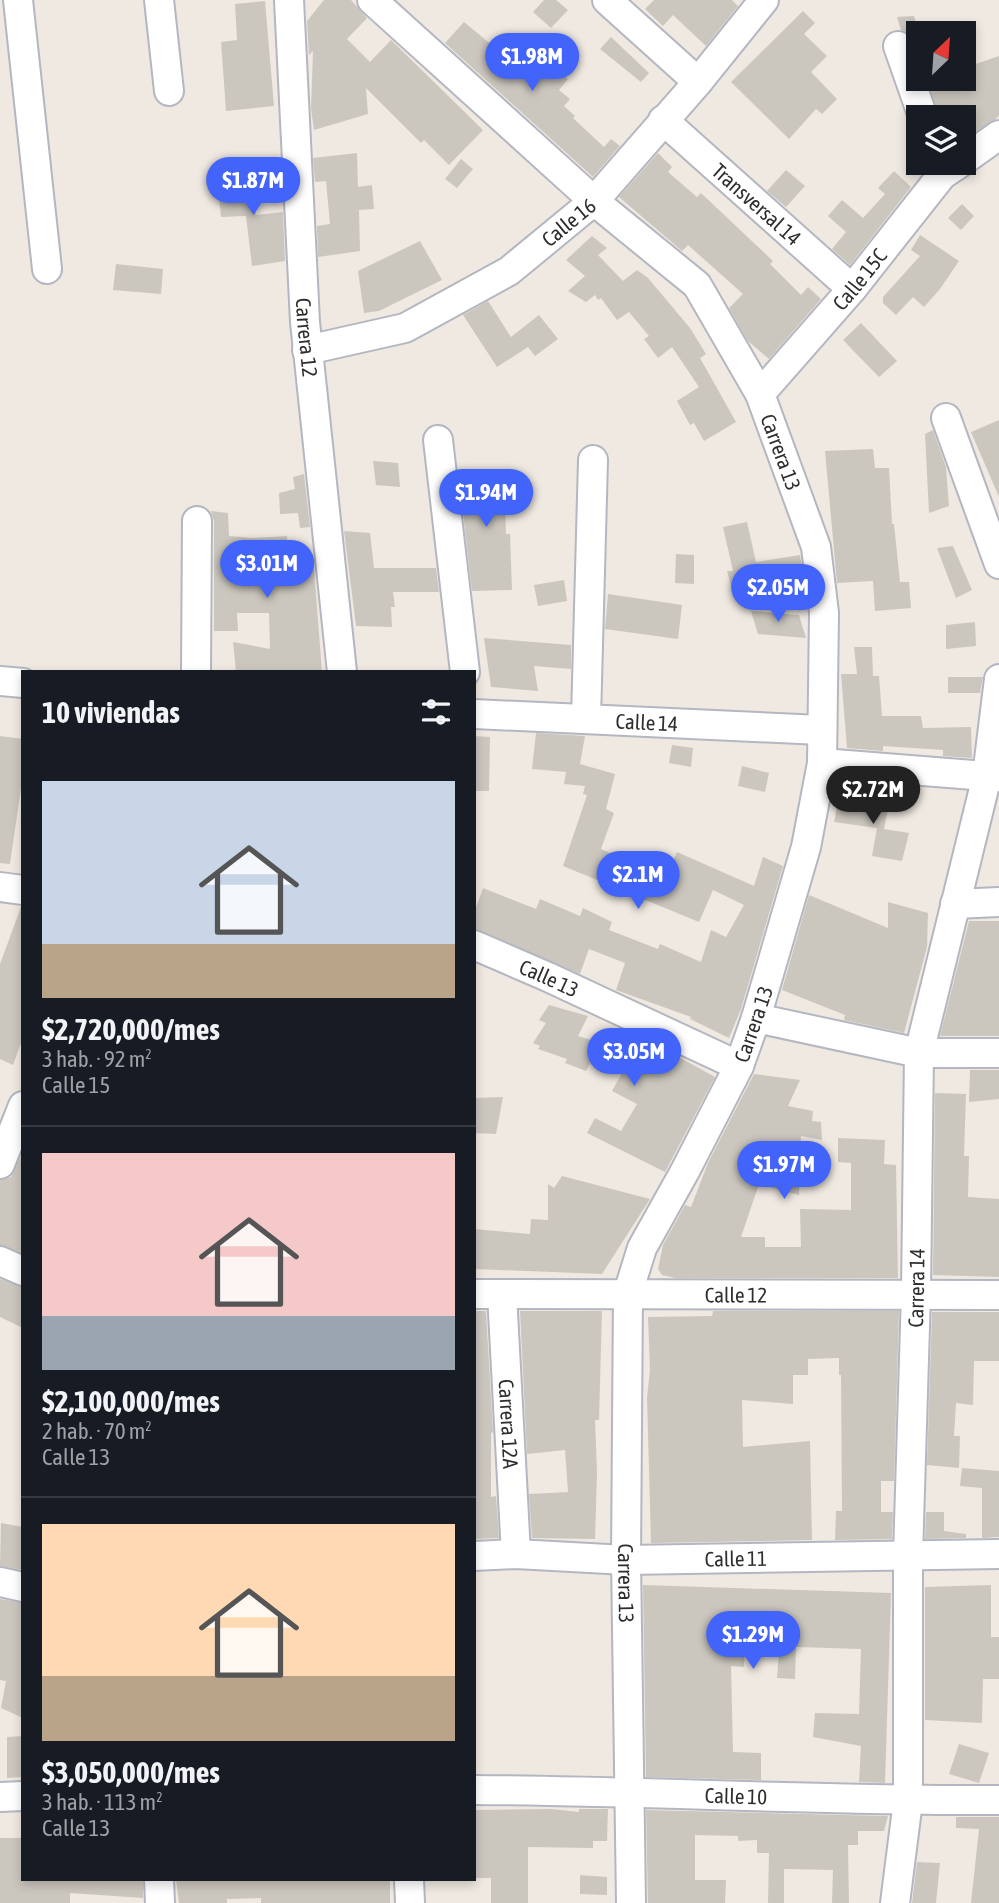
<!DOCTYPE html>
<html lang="es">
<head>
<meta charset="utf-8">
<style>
  :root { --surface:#171b24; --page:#20242c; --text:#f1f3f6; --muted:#9ea1a6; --line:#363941; --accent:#4264fb }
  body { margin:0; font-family:"Asap Condensed",sans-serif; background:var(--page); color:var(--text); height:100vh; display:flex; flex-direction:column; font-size:26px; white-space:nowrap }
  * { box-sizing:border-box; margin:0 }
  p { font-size:23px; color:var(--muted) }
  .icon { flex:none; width:38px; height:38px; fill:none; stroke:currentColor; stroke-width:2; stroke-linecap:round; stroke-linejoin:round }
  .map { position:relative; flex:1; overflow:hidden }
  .panel { position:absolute; left:21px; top:670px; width:455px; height:1211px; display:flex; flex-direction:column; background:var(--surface); border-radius:0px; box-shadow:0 4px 10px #0003 }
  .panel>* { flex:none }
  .needle { width:46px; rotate:25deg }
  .buttons { position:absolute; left:906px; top:21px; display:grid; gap:14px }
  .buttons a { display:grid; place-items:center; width:70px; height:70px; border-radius:0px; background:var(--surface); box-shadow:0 4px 10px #0003; font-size:35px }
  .price { position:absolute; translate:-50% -60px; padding:0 16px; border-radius:24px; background:var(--accent); color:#fff; font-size:23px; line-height:46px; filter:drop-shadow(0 2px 4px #0008) }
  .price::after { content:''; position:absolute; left:50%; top:42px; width:21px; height:16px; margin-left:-10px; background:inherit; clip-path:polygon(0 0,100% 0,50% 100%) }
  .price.on { background:#222; color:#fff }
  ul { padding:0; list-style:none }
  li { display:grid; align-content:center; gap:14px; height:371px; padding:0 21px }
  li+li { border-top:2px solid var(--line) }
  li span { display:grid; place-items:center; height:217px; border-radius:0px; color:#555 }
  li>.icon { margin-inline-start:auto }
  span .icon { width:126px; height:126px; fill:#fffc; stroke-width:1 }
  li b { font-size:30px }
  h2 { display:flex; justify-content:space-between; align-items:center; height:84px; padding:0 21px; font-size:30px }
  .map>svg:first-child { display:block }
</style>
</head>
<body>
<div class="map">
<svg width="999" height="1903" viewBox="0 0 999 1903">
  <rect width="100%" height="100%" fill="#efe9e1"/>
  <g fill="#cbc7bf">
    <path d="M 324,0 L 351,0 L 367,18 L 347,39 L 370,62 L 391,40 L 483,130 L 449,165 L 424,140 L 421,143 L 366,88 L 368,114 L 314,130 L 311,109 L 313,51 L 309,55 L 307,21 Z"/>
    <path d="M 544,0 L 556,0 L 568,10 L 551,28 L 533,12 Z"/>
    <path d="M 654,0 L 732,0 L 738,6 L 706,46 L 673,15 L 663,26 L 645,9 Z"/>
    <path d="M 265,1 L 274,106 L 226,111 L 221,42 L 237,40 L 235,4 Z"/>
    <path d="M 803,11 L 815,23 L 804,34 L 827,56 L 811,72 L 837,99 L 822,114 L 816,109 L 789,139 L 731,82 Z"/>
    <path d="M 914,16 L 919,34 L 919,55 L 913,40 L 908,33 L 901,30 L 897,17 Z"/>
    <path d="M 464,22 L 493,46 L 499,39 L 513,52 L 524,40 L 568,79 L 559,90 L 570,99 L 564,106 L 575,116 L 573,118 L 604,147 L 611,139 L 620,146 L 593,177 L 445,43 Z"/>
    <path d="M 611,37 L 649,73 L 641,82 L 600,49 Z"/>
    <path d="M 999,56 L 999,115 L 996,119 L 972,134 L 964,133 L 964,117 L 939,117 L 927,79 L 964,79 L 964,68 Z"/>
    <path d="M 357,153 L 358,187 L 372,185 L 374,209 L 359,210 L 360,251 L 318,257 L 317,226 L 330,224 L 326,181 L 315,182 L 313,158 Z"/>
    <path d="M 658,153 L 672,167 L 668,172 L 697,197 L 701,193 L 773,261 L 770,264 L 801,295 L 808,287 L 821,299 L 769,359 L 748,341 L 729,308 L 743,294 L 688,245 L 682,251 L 619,197 Z"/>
    <path d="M 461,159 L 473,169 L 457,188 L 445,179 Z"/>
    <path d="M 249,165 L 256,215 L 283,212 L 285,261 L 252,266 L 246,216 L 221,217 L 219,198 L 224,197 L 221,168 Z"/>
    <path d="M 786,170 L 805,186 L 786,207 L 767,191 Z"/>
    <path d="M 894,171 L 911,187 L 850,265 L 832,249 L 846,232 L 828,216 L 842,200 L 863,218 L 885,194 L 878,188 Z"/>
    <path d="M 962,204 L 974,216 L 961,230 L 948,218 Z"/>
    <path d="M 920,235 L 959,261 L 940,289 L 924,307 L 913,297 L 896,315 L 883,303 L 883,297 L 920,256 L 911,250 Z"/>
    <path d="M 592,236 L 607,248 L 598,255 L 623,281 L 637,270 L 648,278 L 690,328 L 706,354 L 700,358 L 736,422 L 704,441 L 694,423 L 690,425 L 677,401 L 699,387 L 672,347 L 658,358 L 644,339 L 649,336 L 629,312 L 617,320 L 601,298 L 598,300 L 595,295 L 586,302 L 568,291 L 585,276 L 566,260 Z"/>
    <path d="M 420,241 L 442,280 L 379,311 L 364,313 L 358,271 Z"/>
    <path d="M 116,264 L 163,269 L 161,294 L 113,290 Z"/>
    <path d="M 488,301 L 511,337 L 539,315 L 558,339 L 535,356 L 528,347 L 497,367 L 463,315 Z"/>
    <path d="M 861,323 L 897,361 L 879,377 L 843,340 Z"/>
    <path d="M 999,420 L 999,497 L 971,432 Z"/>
    <path d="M 933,430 L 946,467 L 949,506 L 929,513 L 925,434 Z"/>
    <path d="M 873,449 L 875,468 L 889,468 L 892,524 L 894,524 L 900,582 L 909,582 L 911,608 L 875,611 L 873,581 L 837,583 L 825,451 Z"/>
    <path d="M 373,461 L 398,463 L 400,487 L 376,485 Z"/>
    <path d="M 504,469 L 506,534 L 510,534 L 512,590 L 472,591 L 458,470 Z"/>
    <path d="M 304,474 L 310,527 L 300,528 L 298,513 L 280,514 L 279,493 L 295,489 L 293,477 Z"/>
    <path d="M 211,511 L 228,513 L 229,536 L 252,538 L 287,536 L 288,557 L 313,555 L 322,672 L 236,672 L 233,642 L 270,649 L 269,613 L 237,613 L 238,631 L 214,631 L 214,521 Z"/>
    <path d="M 747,522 L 756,562 L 800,555 L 803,574 L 756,581 L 758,590 L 732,589 L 727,571 L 733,571 L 723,527 Z"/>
    <path d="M 344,531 L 370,533 L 374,568 L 436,568 L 439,592 L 393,592 L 395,607 L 391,607 L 392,627 L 356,626 Z"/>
    <path d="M 953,546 L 972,590 L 956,598 L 937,548 Z"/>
    <path d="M 676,554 L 694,555 L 694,584 L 675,583 Z"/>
    <path d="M 564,580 L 567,601 L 538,606 L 534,585 Z"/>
    <path d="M 608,594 L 682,605 L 678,639 L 605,629 Z"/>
    <path d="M 751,611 L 799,615 L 806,638 L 758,634 Z"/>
    <path d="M 975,622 L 976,646 L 946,649 L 946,625 Z"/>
    <path d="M 484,638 L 571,645 L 571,669 L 534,666 L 538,691 L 491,687 Z"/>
    <path d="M 854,647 L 872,647 L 873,676 L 879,676 L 882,716 L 921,716 L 923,728 L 971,727 L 972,758 L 943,756 L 943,750 L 883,746 L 883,751 L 847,748 L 841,674 L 857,674 Z"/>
    <path d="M 948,677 L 983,677 L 980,693 L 948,693 Z"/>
    <path d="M 536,733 L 585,736 L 580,764 L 615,774 L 606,809 L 614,813 L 601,849 L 666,877 L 677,852 L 754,886 L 763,857 L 783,866 L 741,1009 L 729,1038 L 690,1019 L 691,1017 L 616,990 L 625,963 L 589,949 L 580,974 L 474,929 L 474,913 L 483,888 L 536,909 L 540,899 L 580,916 L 583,908 L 612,922 L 609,930 L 658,949 L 660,944 L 701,962 L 711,930 L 726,937 L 744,905 L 713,890 L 699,922 L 563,866 L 587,795 L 583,794 L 585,786 L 564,784 L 566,772 L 532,769 Z"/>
    <path d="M 0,736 L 23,739 L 23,774 L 10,864 L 0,863 Z"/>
    <path d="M 474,736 L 490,737 L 489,791 L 474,791 Z"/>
    <path d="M 672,745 L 693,748 L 691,767 L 669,763 Z"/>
    <path d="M 742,766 L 769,773 L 765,792 L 738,786 Z"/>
    <path d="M 839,797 L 889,804 L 884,829 L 909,833 L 902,861 L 872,856 L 877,828 L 834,822 Z"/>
    <path d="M 809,895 L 888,928 L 888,902 L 928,913 L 927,947 L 904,1033 L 844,1020 L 845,1015 L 782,990 Z"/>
    <path d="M 21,907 L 23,907 L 23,1037 L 13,1065 L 0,1059 L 0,964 Z"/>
    <path d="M 969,921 L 999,921 L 999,1036 L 940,1036 Z"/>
    <path d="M 549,1005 L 588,1016 L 578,1036 L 626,1051 L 631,1041 L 666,1056 L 668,1051 L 715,1077 L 665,1172 L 587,1133 L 595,1118 L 621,1131 L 637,1104 L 612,1091 L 622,1073 L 592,1060 L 586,1071 L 565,1063 L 567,1059 L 538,1049 L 540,1046 L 533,1043 L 546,1023 L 539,1020 Z"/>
    <path d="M 970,1070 L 999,1070 L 999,1099 L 969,1102 Z"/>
    <path d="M 754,1074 L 800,1080 L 788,1106 L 813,1111 L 812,1121 L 821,1122 L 822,1140 L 801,1136 L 799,1195 L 759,1184 L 741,1237 L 765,1237 L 765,1247 L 801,1247 L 800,1209 L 851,1210 L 851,1163 L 838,1162 L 838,1138 L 885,1140 L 884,1164 L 896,1165 L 898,1278 L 675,1278 L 662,1275 L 658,1269 L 663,1245 L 685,1205 L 691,1207 L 708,1163 Z"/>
    <path d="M 935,1093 L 966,1094 L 964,1156 L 969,1156 L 968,1197 L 999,1199 L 999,1277 L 933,1275 Z"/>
    <path d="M 503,1097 L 496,1134 L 474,1133 L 474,1098 Z"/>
    <path d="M 23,1152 L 23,1253 L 0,1245 L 0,1180 L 11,1177 Z"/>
    <path d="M 562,1176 L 650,1199 L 602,1274 L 474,1269 L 474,1229 L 530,1234 L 531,1219 L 548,1220 L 548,1184 L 554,1188 Z"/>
    <path d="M 0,1279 L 23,1287 L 23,1328 L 0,1317 Z"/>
    <path d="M 474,1311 L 486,1311 L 493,1432 L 491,1433 L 491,1497 L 496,1496 L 499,1538 L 474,1539 Z"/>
    <path d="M 520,1311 L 602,1311 L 599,1420 L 595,1420 L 597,1473 L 595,1539 L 532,1538 L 529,1494 L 568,1492 L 565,1450 L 527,1454 Z"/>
    <path d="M 713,1311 L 899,1311 L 894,1481 L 881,1481 L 881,1512 L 893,1512 L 892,1539 L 835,1540 L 836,1511 L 842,1511 L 841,1375 L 839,1375 L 839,1358 L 808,1359 L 808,1375 L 793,1375 L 793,1404 L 742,1400 L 743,1447 L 810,1441 L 812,1540 L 651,1543 L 647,1397 L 650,1370 L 648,1317 L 712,1316 Z"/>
    <path d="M 932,1312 L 999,1312 L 999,1361 L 974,1361 L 973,1405 L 956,1403 L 954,1436 L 960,1436 L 959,1468 L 927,1465 Z"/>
    <path d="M 962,1468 L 999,1471 L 999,1537 L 982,1538 L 982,1488 L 960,1486 Z"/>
    <path d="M 926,1512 L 944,1512 L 944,1531 L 966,1534 L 966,1538 L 925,1539 Z"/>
    <path d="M 1,1523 L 23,1527 L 23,1570 L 0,1566 Z"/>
    <path d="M 643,1585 L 891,1593 L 885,1783 L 859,1782 L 861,1746 L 813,1737 L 815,1713 L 859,1714 L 861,1649 L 796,1647 L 795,1679 L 777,1678 L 780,1640 L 745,1640 L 744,1667 L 731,1666 L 733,1752 L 761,1753 L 761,1780 L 646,1777 Z"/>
    <path d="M 991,1585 L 991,1637 L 999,1637 L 999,1679 L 983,1679 L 982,1723 L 925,1720 L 925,1587 Z"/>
    <path d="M 0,1599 L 23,1603 L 23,1718 L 1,1708 L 6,1681 L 0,1680 Z"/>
    <path d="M 23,1736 L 23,1777 L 7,1778 L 7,1737 Z"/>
    <path d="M 959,1744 L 989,1753 L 979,1783 L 949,1774 Z"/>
    <path d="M 551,1809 L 579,1812 L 579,1809 L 608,1809 L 607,1841 L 593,1841 L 593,1848 L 528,1847 L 528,1903 L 491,1903 L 491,1878 L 474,1878 L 474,1810 Z"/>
    <path d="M 646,1810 L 802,1814 L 888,1816 L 884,1831 L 858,1831 L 858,1845 L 848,1845 L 849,1903 L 832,1903 L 833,1870 L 784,1869 L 784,1903 L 768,1903 L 769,1853 L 757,1853 L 757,1840 L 738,1841 L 738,1836 L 695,1835 L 695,1880 L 726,1880 L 725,1903 L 648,1903 Z"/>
    <path d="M 956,1817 L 999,1817 L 999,1903 L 971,1903 L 979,1829 L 956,1828 Z"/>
    <path d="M 0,1838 L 23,1838 L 23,1880 L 143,1880 L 143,1898 L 70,1893 L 70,1903 L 0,1903 Z"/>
    <path d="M 917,1862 L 940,1863 L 936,1903 L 912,1903 Z"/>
    <path d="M 580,1875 L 607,1877 L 607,1895 L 580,1894 Z"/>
    <path d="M 176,1880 L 390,1880 L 390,1903 L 261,1903 L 261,1898 L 227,1899 L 227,1903 L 179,1903 Z"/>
  </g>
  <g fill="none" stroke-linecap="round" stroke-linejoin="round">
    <g stroke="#b4b7c1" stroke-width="32">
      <g id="minor">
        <path d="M 18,0 L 47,269"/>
        <path d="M 159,0 L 169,91"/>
        <path id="s1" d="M 289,0 L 305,322 L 342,672"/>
        <path id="s2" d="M 372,0 L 594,201 L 697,285 L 760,394 L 816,547 L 824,613 L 822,763 L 806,847 L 756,1018 L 739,1066 L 685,1171 L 642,1248 L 628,1293 L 626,1560 L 631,1903"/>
        <path d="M 607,0 L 698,82"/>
        <path d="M 898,46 L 923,117"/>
        <path id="s3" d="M 663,120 L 852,289"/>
        <path d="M 964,160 L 999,135"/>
        <path id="s4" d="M 307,350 L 405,328 L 509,271 L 594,201 L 698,82 L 764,0"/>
        <path id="s5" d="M 760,394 L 852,289 L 942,175 L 960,163"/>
        <path d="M 946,418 L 999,564"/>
        <path d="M 438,440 L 465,672"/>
        <path d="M 196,672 L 197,521"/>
        <path d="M 0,681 L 23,683"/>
        <path id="s6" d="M 474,714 L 821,730"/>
        <path d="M 586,719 L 593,460"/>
        <path d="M 822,763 L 999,777"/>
        <path d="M 0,887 L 23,890"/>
        <path d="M 955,904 L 999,902"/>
        <path id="s7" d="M 474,945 L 548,977 L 739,1066"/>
        <path d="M 756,1018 L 919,1053 L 999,1053"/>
        <path d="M 0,1164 L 23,1106"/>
        <path d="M 0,1261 L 23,1271"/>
        <path id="s8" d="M 474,1294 L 999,1295"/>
        <path id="s9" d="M 502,1294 L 516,1554"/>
        <path id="s10" d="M 474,1556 L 516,1554 L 626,1560 L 999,1554"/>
        <path d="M 0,1582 L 23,1587"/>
        <path id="s11" d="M 474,1790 C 649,1791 824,1801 999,1800"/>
        <path d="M 0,1797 L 23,1796"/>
        <path d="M 159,1880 L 160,1903"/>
        <path d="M 409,1880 L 410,1903"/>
        <path id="s12" d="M 895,1903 L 908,1801 L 908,1556 L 916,1293 L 919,1053 L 987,776 L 999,679"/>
      </g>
    </g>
    <use href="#minor" stroke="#fff" stroke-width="28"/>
  </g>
  <g text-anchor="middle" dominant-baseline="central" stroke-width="5" stroke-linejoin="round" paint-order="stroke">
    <g font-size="21" fill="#2e2e2e" stroke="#fff">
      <text stroke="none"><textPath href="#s3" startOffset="126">Transversal 14</textPath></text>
      <text stroke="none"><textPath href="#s4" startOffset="296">Calle 16</textPath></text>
      <text stroke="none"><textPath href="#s5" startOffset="152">Calle 15C</textPath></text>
      <text stroke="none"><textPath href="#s1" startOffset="338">Carrera 12</textPath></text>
      <text stroke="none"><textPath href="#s2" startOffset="620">Carrera 13</textPath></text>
      <text stroke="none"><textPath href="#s6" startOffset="173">Calle 14</textPath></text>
      <text stroke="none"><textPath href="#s7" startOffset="82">Calle 13</textPath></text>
      <text transform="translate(753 1024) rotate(-71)">Carrera 13</text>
      <text stroke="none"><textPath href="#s12" startOffset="616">Carrera 14</textPath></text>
      <text stroke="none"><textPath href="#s8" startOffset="262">Calle 12</textPath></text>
      <text stroke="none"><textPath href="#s9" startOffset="130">Carrera 12A</textPath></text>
      <text stroke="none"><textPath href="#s10" startOffset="262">Calle 11</textPath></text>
      <text stroke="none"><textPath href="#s2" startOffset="1796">Carrera 13</textPath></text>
      <text stroke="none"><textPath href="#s11" startOffset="262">Calle 10</textPath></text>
    </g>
  </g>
</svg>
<div class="buttons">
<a><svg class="needle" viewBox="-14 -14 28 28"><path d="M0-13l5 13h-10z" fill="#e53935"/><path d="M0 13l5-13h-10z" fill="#9ea1a6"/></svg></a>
<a><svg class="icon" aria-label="layers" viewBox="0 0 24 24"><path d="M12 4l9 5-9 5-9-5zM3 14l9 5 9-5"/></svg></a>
</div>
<b class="price" style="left:532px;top:93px">$1.98M</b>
<b class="price" style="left:253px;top:217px">$1.87M</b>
<b class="price" style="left:486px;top:529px">$1.94M</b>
<b class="price" style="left:267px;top:600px">$3.01M</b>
<b class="price" style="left:778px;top:624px">$2.05M</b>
<b class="price on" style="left:873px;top:826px">$2.72M</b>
<b class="price" style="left:638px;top:911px">$2.1M</b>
<b class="price" style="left:634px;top:1088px">$3.05M</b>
<b class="price" style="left:784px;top:1201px">$1.97M</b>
<b class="price" style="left:753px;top:1671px">$1.29M</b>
<section class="panel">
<h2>10 viviendas<svg class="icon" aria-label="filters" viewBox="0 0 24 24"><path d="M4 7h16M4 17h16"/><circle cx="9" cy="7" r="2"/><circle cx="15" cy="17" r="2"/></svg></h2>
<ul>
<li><span style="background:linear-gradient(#c9d6e8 75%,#b9a48a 0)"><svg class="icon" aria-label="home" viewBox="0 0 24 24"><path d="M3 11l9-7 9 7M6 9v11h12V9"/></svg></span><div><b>$2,720,000/mes</b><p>3 hab. · 92 m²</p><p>Calle 15</p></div></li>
<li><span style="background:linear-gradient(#f6c9c9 75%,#9aa5b1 0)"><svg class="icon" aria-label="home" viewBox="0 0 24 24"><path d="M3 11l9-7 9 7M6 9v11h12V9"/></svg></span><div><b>$2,100,000/mes</b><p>2 hab. · 70 m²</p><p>Calle 13</p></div></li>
<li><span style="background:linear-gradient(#ffd9b3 70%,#b9a48a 0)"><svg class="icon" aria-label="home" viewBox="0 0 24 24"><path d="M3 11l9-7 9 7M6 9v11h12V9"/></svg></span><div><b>$3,050,000/mes</b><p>3 hab. · 113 m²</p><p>Calle 13</p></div></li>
</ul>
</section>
</div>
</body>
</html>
